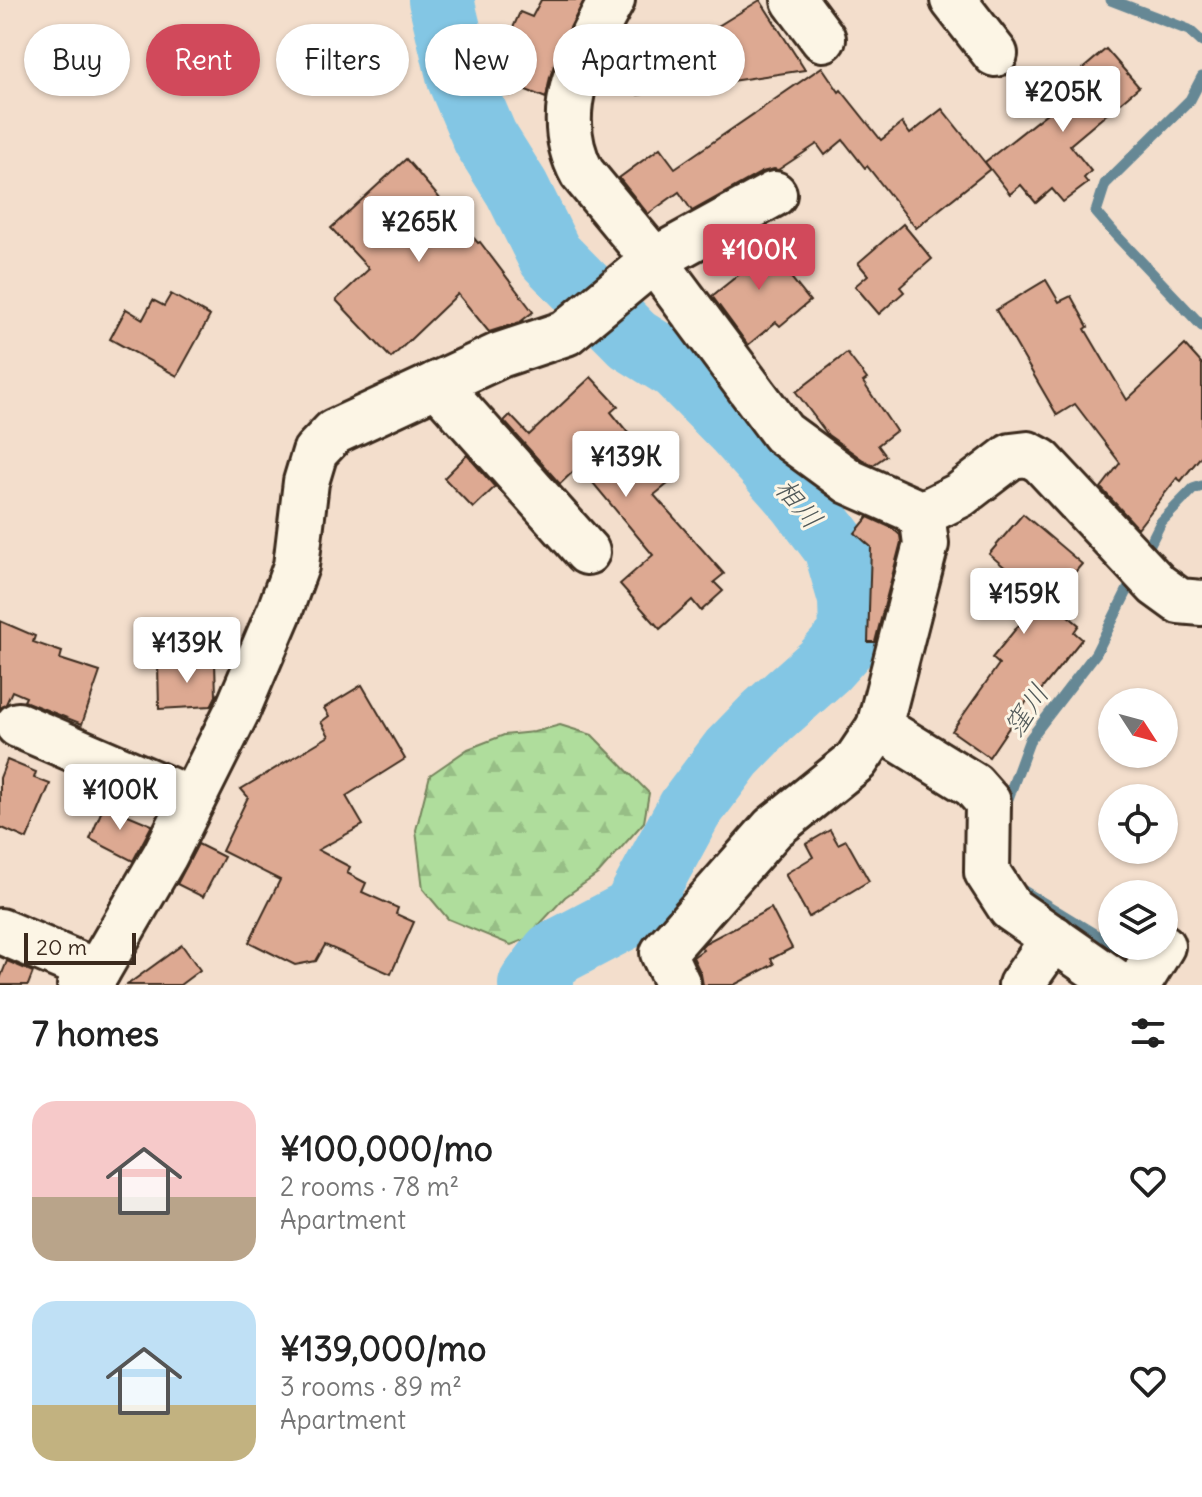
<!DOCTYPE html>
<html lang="en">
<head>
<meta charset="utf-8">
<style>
  :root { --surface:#fff; --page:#f6f6f6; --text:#222; --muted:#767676; --accent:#d1495b }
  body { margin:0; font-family:Delius,"Klee One",sans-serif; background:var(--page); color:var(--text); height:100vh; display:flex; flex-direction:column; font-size:30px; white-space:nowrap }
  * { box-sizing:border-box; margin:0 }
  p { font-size:26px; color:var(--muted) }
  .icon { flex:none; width:44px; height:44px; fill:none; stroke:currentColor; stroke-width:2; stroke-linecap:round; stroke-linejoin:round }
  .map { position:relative; height:985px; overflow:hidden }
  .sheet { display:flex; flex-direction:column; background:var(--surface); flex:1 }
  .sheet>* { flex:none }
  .guide { position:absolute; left:24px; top:24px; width:800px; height:72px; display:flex; gap:16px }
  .needle { width:52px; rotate:126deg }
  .controls { position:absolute; left:1098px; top:688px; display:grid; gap:16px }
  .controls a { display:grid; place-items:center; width:80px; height:80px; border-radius:50%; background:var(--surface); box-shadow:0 2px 6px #0004; font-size:40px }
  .scale { position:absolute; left:24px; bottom:20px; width:112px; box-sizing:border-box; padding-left:8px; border:4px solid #3b2a1e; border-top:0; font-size:22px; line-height:28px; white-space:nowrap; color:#3b2a1e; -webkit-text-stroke:6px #fcf5e5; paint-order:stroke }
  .price { position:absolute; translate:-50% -68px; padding:0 18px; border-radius:8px; background:#fff; color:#222; font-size:26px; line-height:52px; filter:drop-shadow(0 2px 4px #0008) }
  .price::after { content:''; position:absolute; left:50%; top:48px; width:24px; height:18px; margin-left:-12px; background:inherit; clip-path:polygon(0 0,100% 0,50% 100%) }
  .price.current { background:var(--accent); color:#fff }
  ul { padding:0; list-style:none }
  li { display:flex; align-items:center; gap:24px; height:200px; padding:0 32px }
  li span { display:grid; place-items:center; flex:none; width:224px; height:160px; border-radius:24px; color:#555 }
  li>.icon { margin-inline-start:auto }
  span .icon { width:96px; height:96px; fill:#fffc; stroke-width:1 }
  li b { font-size:34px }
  h2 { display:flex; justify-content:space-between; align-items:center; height:96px; padding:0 32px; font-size:34px }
  .pill { padding:0 28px; border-radius:36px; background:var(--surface); box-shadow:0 2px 6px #0004; font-size:28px; line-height:72px }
  .pill.current { background:var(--accent); color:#fff }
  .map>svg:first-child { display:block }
</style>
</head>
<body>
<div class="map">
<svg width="1202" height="985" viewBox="0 0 1202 985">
  <defs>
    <pattern id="forest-firs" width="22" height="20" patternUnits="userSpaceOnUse" patternTransform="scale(2)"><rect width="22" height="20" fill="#afdd9c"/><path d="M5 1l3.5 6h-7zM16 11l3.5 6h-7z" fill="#97be86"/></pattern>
  </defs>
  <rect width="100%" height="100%" fill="#f3decc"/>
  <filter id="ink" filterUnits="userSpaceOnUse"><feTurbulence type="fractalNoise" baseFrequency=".0125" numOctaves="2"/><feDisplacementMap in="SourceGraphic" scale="16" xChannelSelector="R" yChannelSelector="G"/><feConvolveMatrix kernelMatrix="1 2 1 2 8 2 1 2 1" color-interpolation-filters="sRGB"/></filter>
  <g filter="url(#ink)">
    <path fill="url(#forest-firs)" stroke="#75845d" stroke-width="2" d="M 560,725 L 592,735 L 649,793 L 644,822 L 599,873 L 565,897 L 526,939 L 511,945 L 448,919 L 423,889 L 416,830 L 430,775 L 468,749 L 504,735 L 534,732 Z"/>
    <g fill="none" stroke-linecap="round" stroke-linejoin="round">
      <g stroke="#668895" stroke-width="11">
        <path d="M 1111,0 L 1189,30 L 1202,42"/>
        <path d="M 1202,77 L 1190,100 L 1105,184 L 1096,212 L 1115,234 L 1202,326"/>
        <path d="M 1143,558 L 1161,522 L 1193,489 L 1202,486"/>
        <path d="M 1006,812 L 1006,804 L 1030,739 L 1096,653 L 1134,577"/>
        <path d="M 1017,887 L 1112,945"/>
        <path d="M 1114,946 L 1140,968"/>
      </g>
      <path stroke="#83c6e4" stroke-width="66" d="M 441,0 L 460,79 L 485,138 L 517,189 L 550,256 L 633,340 L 678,368 L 738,429 L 800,499 L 836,547 L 851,599 L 852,635 L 824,666 L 767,717 L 732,753 L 690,809 L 634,912 L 554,954 L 531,985"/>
    </g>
    <g fill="#dda992" stroke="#3b2a1e" stroke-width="2">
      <path d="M 541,0 L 584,0 L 558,53 L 550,77 L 546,98 L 516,86 L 524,68 L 516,64 L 524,46 L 508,39 L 520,12 L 532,17 Z"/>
      <path d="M 760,0 L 805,70 L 638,95 L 637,91 L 619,94 L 614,51 L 619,39 L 682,30 L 684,47 Z"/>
      <path d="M 1106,49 L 1139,87 L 1070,145 L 1091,171 L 1084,178 L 1088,183 L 1063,202 L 1052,189 L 1036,203 L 1021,185 L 1010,194 L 985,162 L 1071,94 L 1064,85 Z"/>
      <path d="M 822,67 L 839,92 L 841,90 L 881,140 L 902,123 L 910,134 L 942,109 L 990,169 L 916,228 L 867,166 L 865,168 L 843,140 L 825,155 L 817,144 L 778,170 L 774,169 L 762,172 L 692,211 L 679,192 L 648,214 L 619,178 L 660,148 L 675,168 Z"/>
      <path d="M 406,159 L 478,243 L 480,242 L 533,312 L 520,322 L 489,332 L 458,294 L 391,358 L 336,300 L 369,269 L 331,228 Z"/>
      <path d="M 903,224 L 932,259 L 900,287 L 904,292 L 879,314 L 855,286 L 868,275 L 858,263 Z"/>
      <path d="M 755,233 L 766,252 L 769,250 L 810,301 L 780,326 L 776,322 L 748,345 L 712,296 L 752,264 L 729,247 Z"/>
      <path d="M 1046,280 L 1059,302 L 1071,296 L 1088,327 L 1085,329 L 1127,400 L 1185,345 L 1202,364 L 1202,455 L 1181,481 L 1177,478 L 1138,528 L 1101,488 L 1120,463 L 1075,404 L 1057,415 L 996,310 Z"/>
      <path d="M 171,294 L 210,316 L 177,376 L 110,339 L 126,309 L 143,319 L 153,300 L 164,306 Z"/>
      <path d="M 847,353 L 867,379 L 863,382 L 896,431 L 878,445 L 886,456 L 873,465 L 863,460 L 828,435 L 796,392 Z"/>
      <path d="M 591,377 L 618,406 L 611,412 L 669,483 L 654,495 L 724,574 L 714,582 L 723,591 L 701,611 L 692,600 L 660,629 L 620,584 L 653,555 L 579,466 L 560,484 L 504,421 L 510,415 L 529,435 Z"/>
      <path d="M 467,455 L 495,487 L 473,508 L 444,478 Z"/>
      <path d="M 1023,514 L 1082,564 L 1050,601 L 1079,625 L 1074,632 L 1082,639 L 1037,695 L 1033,692 L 989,757 L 952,731 L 999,664 L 992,658 L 1041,598 L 989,554 Z"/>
      <path d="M 868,517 L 892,528 L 900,535 L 901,542 L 875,642 L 868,642 L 871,547 L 855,533 Z"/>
      <path d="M 0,621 L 35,636 L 33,642 L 62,652 L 60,659 L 100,672 L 82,724 L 24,701 L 26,697 L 12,691 L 6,704 L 0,709 Z"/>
      <path d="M 215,662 L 216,696 L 211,706 L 159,709 L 158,664 Z"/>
      <path d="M 362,685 L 405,759 L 346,796 L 363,825 L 318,850 L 350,867 L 347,873 L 366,883 L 362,892 L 398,908 L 396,914 L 414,922 L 391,974 L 325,945 L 316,961 L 295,965 L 249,942 L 280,880 L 222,851 L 248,797 L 241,789 L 329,736 L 321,722 L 329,716 L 324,708 Z"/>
      <path d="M 7,760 L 36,772 L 34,778 L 50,784 L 27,839 L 0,827 L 0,778 Z"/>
      <path d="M 104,805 L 152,825 L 133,861 L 90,839 Z"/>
      <path d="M 830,830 L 838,844 L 846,840 L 869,881 L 809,917 L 785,874 L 813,857 L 806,844 Z"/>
      <path d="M 198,844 L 224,857 L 203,897 L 177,884 Z"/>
      <path d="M 771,908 L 792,948 L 771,959 L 774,964 L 734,985 L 703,985 L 701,974 L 693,957 L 703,950 L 701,947 L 705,943 Z"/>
      <path d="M 182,945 L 200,970 L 180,985 L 127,985 Z"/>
      <path d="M 7,961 L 33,972 L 28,985 L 0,985 L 0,979 Z"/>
    </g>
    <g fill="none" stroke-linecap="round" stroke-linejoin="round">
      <g stroke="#3b2a1e" stroke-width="50">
        <g id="minor">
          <path d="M 612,0 C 582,54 550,113 582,173 L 654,260 L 783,433 L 850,482 L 911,509 L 923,521 L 926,544 L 879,727 L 973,785 L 988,802 L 987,872 L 1011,909 L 1120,985"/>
          <path d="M 794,0 L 823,39"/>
          <path d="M 953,0 L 995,54"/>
          <path d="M 437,384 L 587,552"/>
          <path d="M 918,516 L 960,495 L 1011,456 L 1028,454 L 1041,461 L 1157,585 L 1179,601 L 1202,603"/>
          <path d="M 18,725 L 192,800"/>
          <path d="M 0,931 L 97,972"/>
          <path d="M 80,985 L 97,972 L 165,855 L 237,711 L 280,610 L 296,566 L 306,482 L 315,452 L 334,432 L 500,355 L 566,333 L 654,260 L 774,194"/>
          <path d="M 678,985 L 663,953 L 773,828 L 856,761 L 879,727"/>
          <path d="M 1021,985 L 1054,938"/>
          <path d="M 1138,985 L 1162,946"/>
        </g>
      </g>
      <use href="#minor" stroke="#fcf5e5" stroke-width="44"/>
    </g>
  </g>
  <g text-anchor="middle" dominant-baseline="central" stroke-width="6" stroke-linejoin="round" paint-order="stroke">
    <g font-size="28" font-style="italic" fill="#515959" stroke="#fcf5e5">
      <text transform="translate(799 503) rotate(50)">相川</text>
      <text transform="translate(1026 710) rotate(-56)">窪川</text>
    </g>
  </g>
</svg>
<div class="controls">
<a><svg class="needle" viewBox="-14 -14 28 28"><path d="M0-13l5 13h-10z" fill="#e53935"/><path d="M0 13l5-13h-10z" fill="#767676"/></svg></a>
<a><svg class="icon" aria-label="locate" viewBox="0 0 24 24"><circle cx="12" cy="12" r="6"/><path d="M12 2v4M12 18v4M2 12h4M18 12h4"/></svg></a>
<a><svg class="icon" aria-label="layers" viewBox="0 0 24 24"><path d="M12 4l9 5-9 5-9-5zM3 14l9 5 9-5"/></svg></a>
</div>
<div class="scale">20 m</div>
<b class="price" style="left:1063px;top:134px">¥205K</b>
<b class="price" style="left:419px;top:264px">¥265K</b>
<b class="price current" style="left:759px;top:292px">¥100K</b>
<b class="price" style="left:626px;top:499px">¥139K</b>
<b class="price" style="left:1024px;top:636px">¥159K</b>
<b class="price" style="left:187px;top:685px">¥139K</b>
<b class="price" style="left:120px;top:832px">¥100K</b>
<div class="guide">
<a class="pill">Buy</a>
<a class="pill current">Rent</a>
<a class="pill">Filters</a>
<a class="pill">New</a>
<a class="pill">Apartment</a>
</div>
</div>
<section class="sheet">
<h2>7 homes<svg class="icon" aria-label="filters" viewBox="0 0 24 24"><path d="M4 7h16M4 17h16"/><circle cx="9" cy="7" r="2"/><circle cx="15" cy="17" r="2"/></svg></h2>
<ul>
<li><span style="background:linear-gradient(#f6c9c9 60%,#b9a48a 0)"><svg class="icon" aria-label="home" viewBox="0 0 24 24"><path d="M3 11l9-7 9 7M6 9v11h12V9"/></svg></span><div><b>¥100,000/mo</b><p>2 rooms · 78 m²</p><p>Apartment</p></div><svg class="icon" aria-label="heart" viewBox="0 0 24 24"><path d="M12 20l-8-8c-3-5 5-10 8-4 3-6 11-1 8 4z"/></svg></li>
<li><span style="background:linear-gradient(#bfe0f5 65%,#c2b280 0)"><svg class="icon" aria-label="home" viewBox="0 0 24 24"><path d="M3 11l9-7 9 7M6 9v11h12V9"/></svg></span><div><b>¥139,000/mo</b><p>3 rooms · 89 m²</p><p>Apartment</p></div><svg class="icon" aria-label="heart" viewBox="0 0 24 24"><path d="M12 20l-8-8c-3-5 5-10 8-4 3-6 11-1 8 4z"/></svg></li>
</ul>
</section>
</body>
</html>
